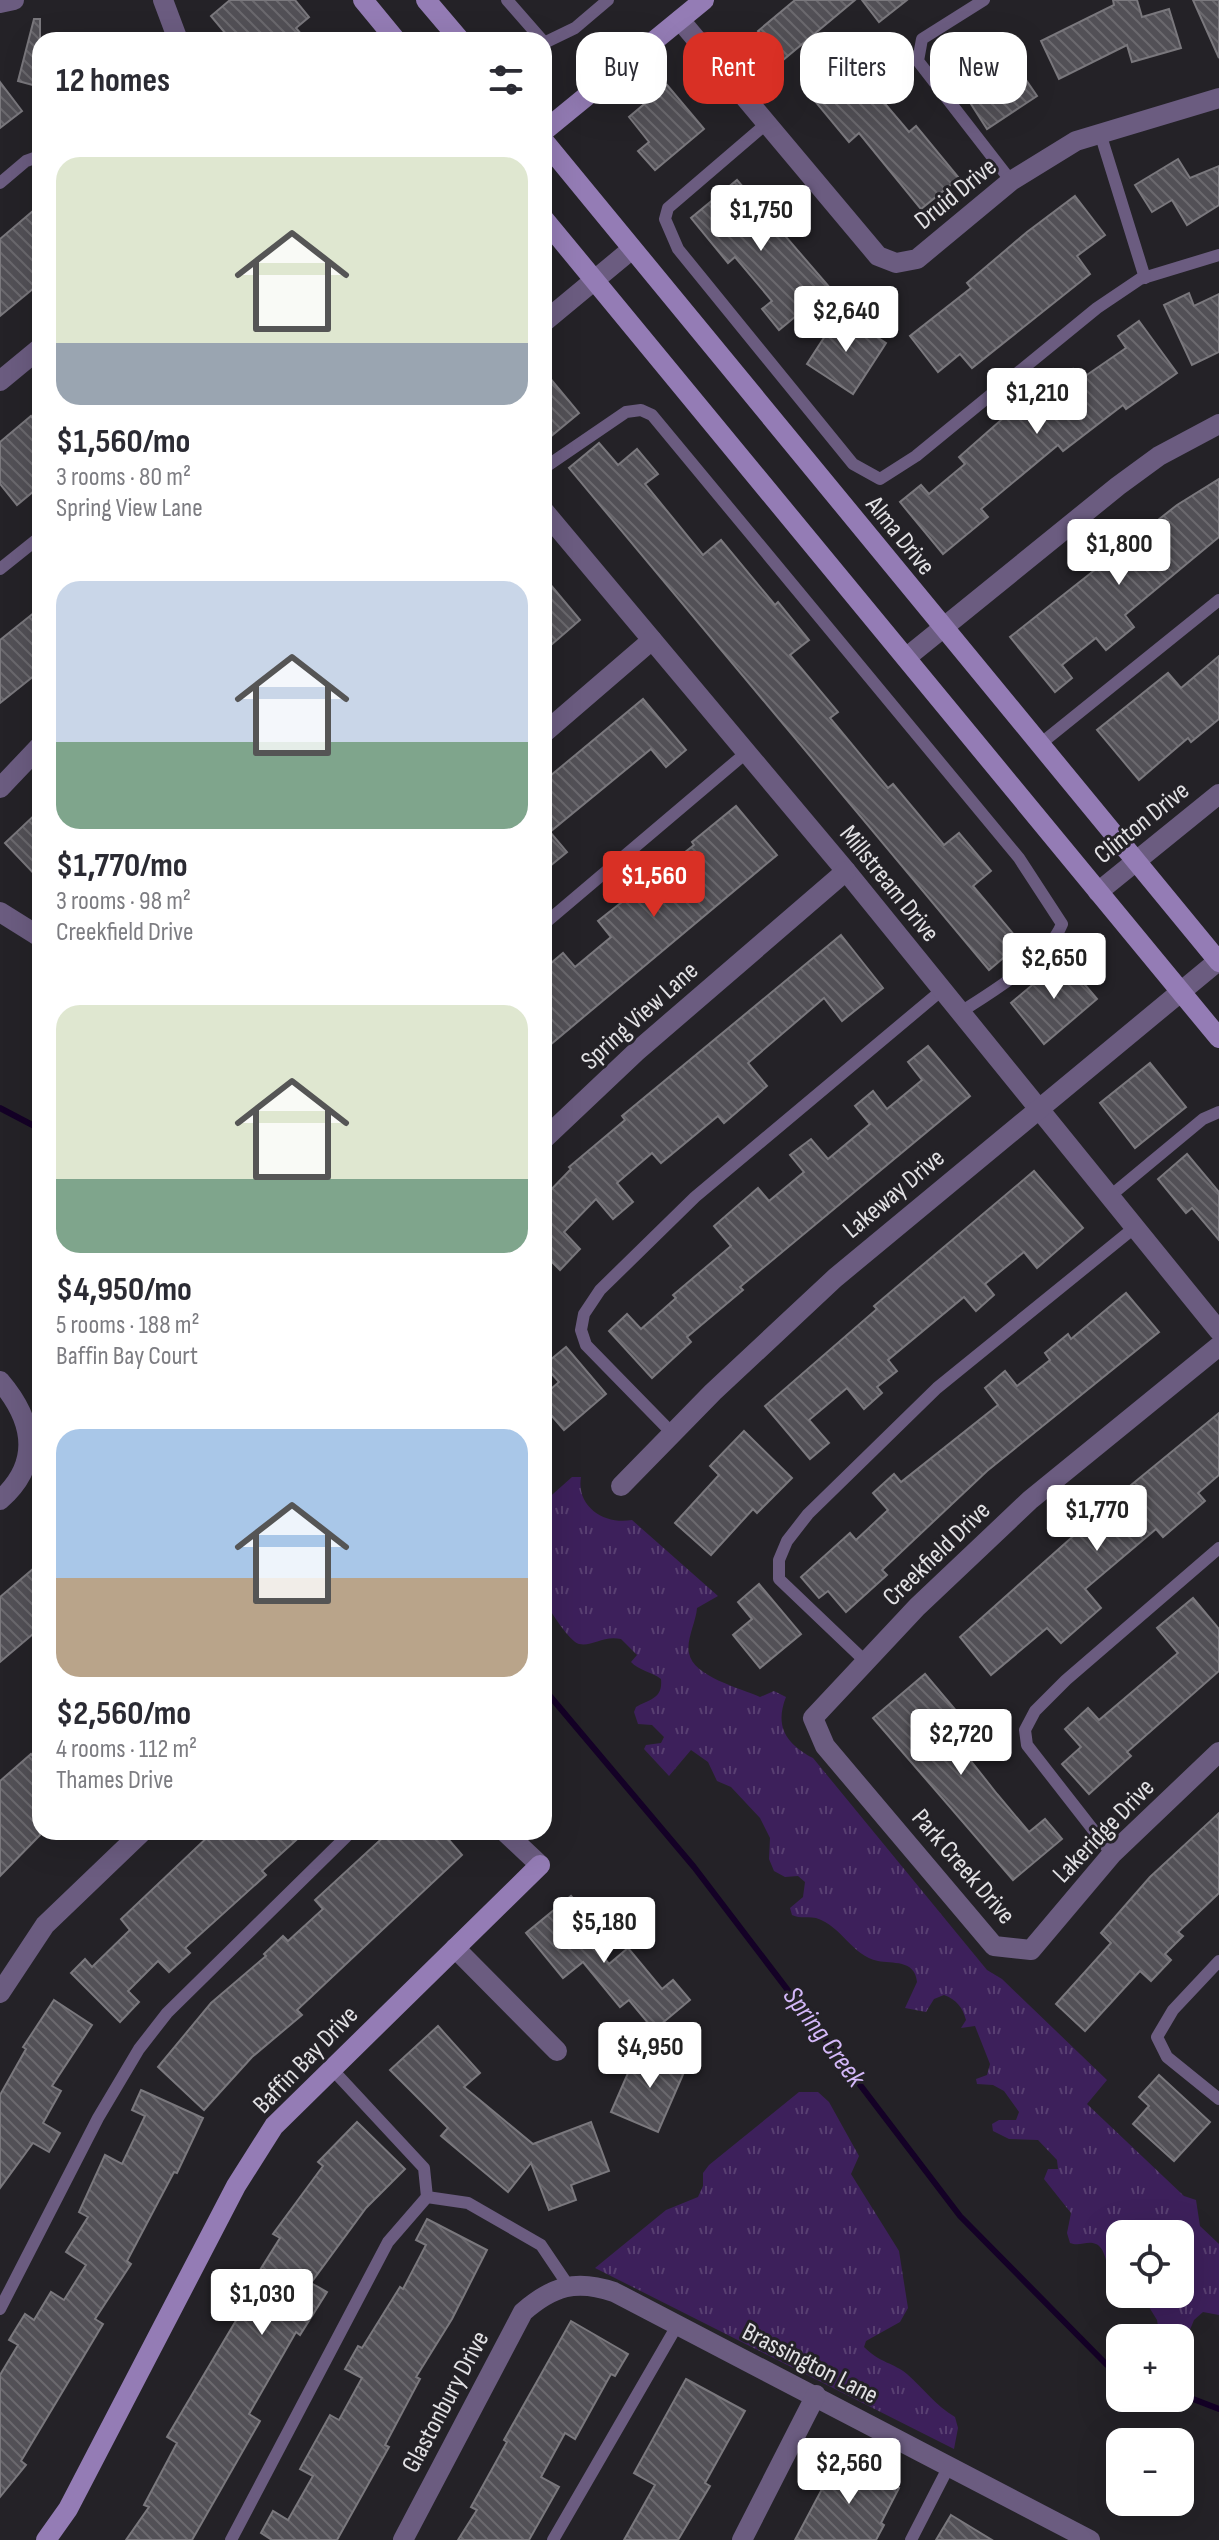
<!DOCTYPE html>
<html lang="en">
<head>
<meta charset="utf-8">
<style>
  :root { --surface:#fff; --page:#f2f2f3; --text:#2b2b33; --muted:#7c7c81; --accent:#d93025 }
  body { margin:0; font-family:"Sofia Sans Condensed",sans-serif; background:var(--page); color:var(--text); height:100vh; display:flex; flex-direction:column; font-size:30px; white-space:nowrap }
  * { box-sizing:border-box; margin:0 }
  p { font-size:26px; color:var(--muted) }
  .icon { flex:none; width:44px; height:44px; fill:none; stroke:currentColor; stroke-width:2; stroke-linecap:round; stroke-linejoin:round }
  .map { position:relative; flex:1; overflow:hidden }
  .side { position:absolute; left:32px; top:32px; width:520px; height:1808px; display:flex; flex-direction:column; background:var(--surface); border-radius:24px; box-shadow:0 8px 32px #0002 }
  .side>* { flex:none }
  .banner { position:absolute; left:576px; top:32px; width:522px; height:72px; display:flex; gap:16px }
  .fabs { position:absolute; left:1106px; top:2220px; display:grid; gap:16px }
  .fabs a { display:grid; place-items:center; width:88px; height:88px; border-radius:16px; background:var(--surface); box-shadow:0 8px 32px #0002; font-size:40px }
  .price { position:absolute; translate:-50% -68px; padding:0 18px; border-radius:8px; background:#fff; color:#222; font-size:26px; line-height:52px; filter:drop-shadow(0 2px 4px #0008) }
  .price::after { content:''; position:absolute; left:50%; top:48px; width:24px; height:18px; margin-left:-12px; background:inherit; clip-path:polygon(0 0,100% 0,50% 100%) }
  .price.selected { background:var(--accent); color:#fff }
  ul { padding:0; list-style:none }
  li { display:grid; align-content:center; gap:16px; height:424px; padding:0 24px }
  li span { display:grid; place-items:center; height:248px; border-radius:24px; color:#555 }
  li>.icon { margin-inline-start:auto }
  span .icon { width:144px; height:144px; fill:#fffc; stroke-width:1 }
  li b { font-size:34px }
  h2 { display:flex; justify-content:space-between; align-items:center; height:96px; padding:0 24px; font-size:34px }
  .pill { padding:0 28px; border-radius:24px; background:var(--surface); box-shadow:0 8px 32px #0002; font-size:28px; line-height:72px }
  .pill.selected { background:var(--accent); color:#fff }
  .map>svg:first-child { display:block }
</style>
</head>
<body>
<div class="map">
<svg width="1219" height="2540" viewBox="0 0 1219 2540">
  <defs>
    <pattern id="grass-tufts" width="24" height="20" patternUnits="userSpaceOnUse" patternTransform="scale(2)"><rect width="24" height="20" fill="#3d205b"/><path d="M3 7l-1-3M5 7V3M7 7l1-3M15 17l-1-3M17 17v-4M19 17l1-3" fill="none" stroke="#594072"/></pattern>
    <pattern id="building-back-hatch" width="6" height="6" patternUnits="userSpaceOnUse" patternTransform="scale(2)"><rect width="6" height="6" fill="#525056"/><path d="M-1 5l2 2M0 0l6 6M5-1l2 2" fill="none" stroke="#6b696e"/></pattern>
  </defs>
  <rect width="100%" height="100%" fill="#242227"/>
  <g fill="url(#grass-tufts)">
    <path d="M 572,1477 L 581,1477 C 576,1507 605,1525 632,1520 L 718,1596 L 697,1608 C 696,1622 686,1640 689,1653 C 693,1677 741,1688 760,1697 L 774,1691 L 786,1697 C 774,1727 787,1744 813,1758 L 987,1970 L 1002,1979 L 1107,2080 L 1087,2104 L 1184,2196 L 1196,2200 L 1200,2226 L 1219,2244 L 1219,2315 L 1203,2312 L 1194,2320 L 1180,2354 L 1180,2338 L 1160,2338 L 1157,2320 L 1141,2294 L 1180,2294 L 1180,2234 L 1120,2234 L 1120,2291 L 1116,2290 C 1107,2276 1108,2249 1096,2244 C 1087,2240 1080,2247 1070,2243 L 1067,2233 L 1071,2213 L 1044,2179 L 1048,2169 L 1058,2169 L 1057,2160 L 1038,2140 L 1009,2139 L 993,2131 L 992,2124 L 999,2120 L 1016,2120 L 1019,2112 L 1004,2091 L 993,2085 L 977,2084 L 976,2079 L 987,2075 L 990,2064 L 975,2026 L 961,2028 L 966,2020 C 963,2008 956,1999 944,1995 L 934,1999 L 926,2012 L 905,2008 L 917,1982 C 915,1959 892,1964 878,1961 C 852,1956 842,1926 816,1918 C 808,1916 801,1919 792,1915 L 790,1908 L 803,1897 L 805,1882 L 798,1876 L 785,1877 L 774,1871 L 769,1859 L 770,1838 L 760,1818 L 731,1787 L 717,1781 L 708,1762 L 691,1750 L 669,1776 L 644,1749 L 646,1745 L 661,1743 L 664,1737 L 652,1725 L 638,1724 L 634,1712 L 636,1707 C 649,1699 663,1699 661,1679 C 652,1672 638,1670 631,1662 L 637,1655 L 621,1639 C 603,1635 592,1647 579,1644 C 570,1642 549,1610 545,1601 C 539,1590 544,1519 544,1502 Z"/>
    <path d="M 799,2092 L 818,2092 L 829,2102 L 859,2156 L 851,2174 L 899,2251 L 908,2308 L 900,2322 L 866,2341 L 864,2347 C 880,2363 894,2363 907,2374 C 924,2389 936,2406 955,2417 L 958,2428 L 954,2449 L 595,2268 L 666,2210 L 698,2197 L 703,2186 L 703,2173 L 709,2165 Z"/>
  </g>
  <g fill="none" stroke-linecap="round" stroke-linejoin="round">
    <g stroke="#140126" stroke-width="6">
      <path d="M 0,1108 L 40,1129"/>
      <path d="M 544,1689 L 694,1867 L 960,2216 L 1107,2365 L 1120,2370"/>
      <path d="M 1180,2394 L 1219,2409"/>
    </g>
  </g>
  <g fill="url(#building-back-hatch)" stroke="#7a787d" stroke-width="2">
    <path d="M 230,0 L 295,0 L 309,17 L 296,28 L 306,40 L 231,40 L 211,16 Z"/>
    <path d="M 795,0 L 855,0 L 783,60 L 758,31 Z"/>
    <path d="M 862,0 L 907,0 L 879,22 Z"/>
    <path d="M 1113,0 L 1137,0 L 1142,17 L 1169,9 L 1181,48 L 1132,62 L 1127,45 L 1059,79 L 1041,41 L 1114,5 Z"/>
    <path d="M 1193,0 L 1219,0 L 1219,58 Z"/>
    <path d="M 34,19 L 40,19 L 40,87 L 18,81 Z"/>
    <path d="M 972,58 L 990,85 L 1017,67 L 1037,96 L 987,129 L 950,71 Z"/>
    <path d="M 864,59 L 879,76 L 869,85 L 909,132 L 916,126 L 959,178 L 921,209 L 859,133 L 849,142 L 814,100 Z"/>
    <path d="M 0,82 L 22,111 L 0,128 Z"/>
    <path d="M 667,85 L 704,129 L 655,170 L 638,151 L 649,142 L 629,117 Z"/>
    <path d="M 1178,159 L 1190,178 L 1219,166 L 1219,205 L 1187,225 L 1172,200 L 1152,212 L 1135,185 Z"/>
    <path d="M 737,180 L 830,288 L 779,330 L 762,309 L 772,301 L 735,257 L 728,263 L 691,218 Z"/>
    <path d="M 1075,196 L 1105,235 L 1077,256 L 1090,274 L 972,368 L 960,354 L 938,372 L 910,336 L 971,288 L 967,283 L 1027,232 Z"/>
    <path d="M 40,205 L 40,283 L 0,316 L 0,239 Z"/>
    <path d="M 1189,293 L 1194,306 L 1219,294 L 1219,352 L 1192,365 L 1164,305 Z"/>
    <path d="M 840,313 L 886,343 L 853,394 L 807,364 Z"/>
    <path d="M 1139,321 L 1177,373 L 1126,409 L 1123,405 L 1063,451 L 1058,445 L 981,509 L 988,517 L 943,554 L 900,502 L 921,485 L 929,494 L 965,464 L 959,457 L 1042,384 L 1047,390 L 1073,369 L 1081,379 L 1126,348 L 1118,336 Z"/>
    <path d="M 544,371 L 579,413 L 544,442 Z"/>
    <path d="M 31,416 L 40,427 L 40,486 L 17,505 L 0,484 L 0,442 Z"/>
    <path d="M 599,443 L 618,465 L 637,449 L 658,474 L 645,484 L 703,555 L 721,540 L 775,605 L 778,602 L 809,640 L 790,655 L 838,712 L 830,718 L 888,788 L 893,784 L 944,845 L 959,833 L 991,871 L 973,886 L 1021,943 L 989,970 L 569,468 Z"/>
    <path d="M 1219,479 L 1219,537 L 1125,615 L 1134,627 L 1106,650 L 1096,638 L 1062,665 L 1072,678 L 1055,692 L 1010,637 L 1177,505 Z"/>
    <path d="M 544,577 L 580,620 L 544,651 Z"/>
    <path d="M 40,608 L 40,671 L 0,703 L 0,640 Z"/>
    <path d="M 1219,656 L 1219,719 L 1191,742 L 1188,738 L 1139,780 L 1097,730 L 1168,673 L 1181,688 Z"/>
    <path d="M 643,699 L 686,750 L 666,767 L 651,749 L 550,832 L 567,852 L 544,871 L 544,781 Z"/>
    <path d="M 736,806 L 777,855 L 544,1050 L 544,969 L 563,953 L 575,967 L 611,937 L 598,921 L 694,845 L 692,842 Z"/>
    <path d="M 40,810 L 40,880 L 5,843 Z"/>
    <path d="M 841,935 L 883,988 L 842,1021 L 824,998 L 748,1063 L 767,1086 L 724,1123 L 718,1116 L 661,1163 L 652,1153 L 617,1183 L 633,1202 L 613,1219 L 596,1199 L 564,1232 L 580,1249 L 560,1270 L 544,1254 L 544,1197 L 571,1169 L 569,1167 L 625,1120 L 622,1116 Z"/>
    <path d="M 1063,959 L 1097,999 L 1044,1044 L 1011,1003 Z"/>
    <path d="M 928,1046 L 970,1096 L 740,1287 L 743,1290 L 687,1337 L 691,1342 L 652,1378 L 609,1331 L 627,1314 L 641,1329 L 676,1298 L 673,1295 L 731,1246 L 714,1226 L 758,1188 L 769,1201 L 804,1172 L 790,1155 L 811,1139 L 828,1159 L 870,1124 L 855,1106 L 873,1091 L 887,1109 L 922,1080 L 908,1062 Z"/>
    <path d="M 1150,1063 L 1186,1107 L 1135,1148 L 1100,1103 Z"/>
    <path d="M 1187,1154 L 1219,1192 L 1219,1240 L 1192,1208 L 1186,1213 L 1158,1179 Z"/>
    <path d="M 1034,1171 L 1083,1228 L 1037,1268 L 1024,1252 L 985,1284 L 994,1295 L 976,1311 L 964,1297 L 888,1360 L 897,1371 L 877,1387 L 882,1393 L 864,1409 L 847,1388 L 809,1420 L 829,1443 L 810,1459 L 765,1406 L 877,1309 L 874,1306 Z"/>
    <path d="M 1126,1293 L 1159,1332 L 987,1471 L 882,1570 L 887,1575 L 846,1612 L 828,1591 L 819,1598 L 801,1577 L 850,1533 L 856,1540 L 888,1510 L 873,1493 L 894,1474 L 901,1482 L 998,1405 L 985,1388 L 1005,1371 L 1017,1386 L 1050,1360 L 1045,1353 L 1068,1334 L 1071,1339 Z"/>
    <path d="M 566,1347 L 606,1394 L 564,1430 L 544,1407 L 544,1395 L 559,1382 L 544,1365 Z"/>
    <path d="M 1219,1413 L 1219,1475 L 1198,1493 L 1205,1501 L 1163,1537 L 1156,1529 L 1085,1589 L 1101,1608 L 1061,1643 L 1047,1628 L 991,1675 L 960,1637 L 1125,1490 Z"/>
    <path d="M 744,1431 L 792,1478 L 757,1513 L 753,1509 L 711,1555 L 675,1523 L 719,1475 L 710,1466 Z"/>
    <path d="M 40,1563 L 40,1628 L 0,1662 L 0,1597 Z"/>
    <path d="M 759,1584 L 801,1634 L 760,1668 L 733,1635 L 752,1619 L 738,1602 Z"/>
    <path d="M 1193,1598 L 1219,1629 L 1219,1671 L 1127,1752 L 1131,1756 L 1089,1794 L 1062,1764 L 1081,1747 L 1065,1729 L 1088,1708 L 1099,1720 L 1178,1653 L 1157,1628 Z"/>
    <path d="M 925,1674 L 963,1719 L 948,1732 L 997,1794 L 1029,1832 L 1045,1819 L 1062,1839 L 1013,1880 L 873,1718 Z"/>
    <path d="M 31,1754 L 40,1764 L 40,1835 L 0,1876 L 0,1781 Z"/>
    <path d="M 1219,1813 L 1219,1893 L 1178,1932 L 1183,1936 L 1165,1954 L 1171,1960 L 1151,1981 L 1140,1971 L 1085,2031 L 1056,2004 L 1111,1943 L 1101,1933 L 1150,1877 Z"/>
    <path d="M 213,1832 L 305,1832 L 262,1871 L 266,1875 L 185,1948 L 190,1953 L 169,1972 L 158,1961 L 128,1991 L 139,2002 L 120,2022 L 71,1973 L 85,1959 L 92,1967 L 130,1930 L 121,1919 Z"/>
    <path d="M 389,1832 L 442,1832 L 462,1855 L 297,2010 L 302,2015 L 252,2057 L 204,2110 L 158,2067 L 211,2003 L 266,1956 L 264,1954 L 283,1936 L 288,1941 L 323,1909 L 315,1900 Z"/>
    <path d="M 571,1896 L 588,1916 L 577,1925 L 609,1964 L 628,1948 L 662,1989 L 673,1980 L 690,2000 L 654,2030 L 629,2000 L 620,2007 L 583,1962 L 563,1978 L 526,1933 Z"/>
    <path d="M 54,2000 L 92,2025 L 52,2086 L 61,2091 L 43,2123 L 60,2133 L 49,2152 L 33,2143 L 0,2188 L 0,2095 L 26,2049 L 23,2047 Z"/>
    <path d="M 438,2026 L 480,2073 L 464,2087 L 533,2144 L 591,2122 L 609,2171 L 571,2185 L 576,2200 L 549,2210 L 531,2163 L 508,2192 L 441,2136 L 448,2128 L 390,2070 Z"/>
    <path d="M 656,2049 L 688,2063 L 658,2132 L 611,2112 L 635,2057 L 650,2063 Z"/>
    <path d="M 1159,2075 L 1210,2122 L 1174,2161 L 1133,2124 L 1149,2106 L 1139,2097 Z"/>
    <path d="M 141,2090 L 203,2118 L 177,2173 L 174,2172 L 127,2261 L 131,2264 L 95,2319 L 103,2324 L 21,2461 L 26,2465 L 0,2497 L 0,2375 L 18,2345 L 9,2340 L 25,2314 L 34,2320 L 51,2292 L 64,2300 L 86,2265 L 66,2252 L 88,2217 L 79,2212 L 105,2155 L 122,2164 L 145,2116 L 132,2110 Z"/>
    <path d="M 357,2122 L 405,2169 L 366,2208 L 311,2283 L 327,2292 L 300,2335 L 296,2332 L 249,2414 L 260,2421 L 192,2540 L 126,2540 L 149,2507 L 144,2505 L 177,2443 L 167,2437 L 247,2302 L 242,2299 L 280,2238 L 273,2234 L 323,2166 L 318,2162 Z"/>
    <path d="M 427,2219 L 487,2250 L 452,2319 L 416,2377 L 420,2379 L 385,2445 L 389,2447 L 337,2540 L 272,2540 L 261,2533 L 273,2511 L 288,2520 L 313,2476 L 300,2469 L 330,2415 L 339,2420 L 362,2378 L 345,2369 L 358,2346 L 362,2348 L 400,2287 L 403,2289 L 426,2245 L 416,2240 Z"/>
    <path d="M 571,2321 L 628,2354 L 615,2376 L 611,2374 L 575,2439 L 565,2433 L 541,2477 L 559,2487 L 529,2540 L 458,2540 L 477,2510 L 471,2507 L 507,2442 L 504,2440 Z"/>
    <path d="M 686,2379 L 745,2411 L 705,2483 L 710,2486 L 678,2540 L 624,2540 L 655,2485 L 634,2473 Z"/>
    <path d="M 839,2457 L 899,2488 L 881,2523 L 884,2525 L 876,2540 L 795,2540 Z"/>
    <path d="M 951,2515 L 992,2540 L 936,2540 Z"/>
  </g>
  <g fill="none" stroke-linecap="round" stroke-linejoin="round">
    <g stroke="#6b5c80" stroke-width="12">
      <path d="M 507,0 L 542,40"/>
      <path d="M 984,0 L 922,39 L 918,61 L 1011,181"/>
      <path d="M 544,43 L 575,28 L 608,0"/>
      <path d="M 766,124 L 668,208 L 665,219 L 678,249 L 853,464 L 880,479 L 916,456 L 1097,308 L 1140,279 L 1219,255"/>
      <path d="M 1100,133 L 1145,278"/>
      <path d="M 0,183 L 26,161 L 40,156"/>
      <path d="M 544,468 L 626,412 L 641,410 L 652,415 L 1019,858 L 1062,924 C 1048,959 990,993 959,1013"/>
      <path d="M 0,569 L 40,537"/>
      <path d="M 1039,745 L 1219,600"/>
      <path d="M 544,924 L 747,752"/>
      <path d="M 1109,1197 L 1203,1119 L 1219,1112"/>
      <path d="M 673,1434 L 586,1345 L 581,1330 L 584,1314 L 600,1290 L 695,1197 L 942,990"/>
      <path d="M 866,1662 L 779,1579 L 779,1560 L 787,1541 L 808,1514 L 937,1388 L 1134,1228"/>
      <path d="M 1112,1854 L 1027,1745 L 1025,1730 L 1035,1711 L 1066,1680 L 1219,1548"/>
      <path d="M 1219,1961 L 1173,2010 L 1157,2037 L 1167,2057 L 1219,2099"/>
      <path d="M 331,2068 L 424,2168 L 427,2197 L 468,2203 L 541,2245 L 568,2285"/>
      <path d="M 0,2309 L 98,2118 L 139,2049 L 167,2013 L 351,1832"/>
      <path d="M 231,2540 L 388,2242 L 427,2197"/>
      <path d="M 553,2540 L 678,2324"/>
      <path d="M 911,2540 L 949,2466"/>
    </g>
    <g stroke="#6b5c80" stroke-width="20">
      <path d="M 163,0 L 178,40"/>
      <path d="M 0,3 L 14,0"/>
      <path d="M 680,20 L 878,256 L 896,263 L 917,259 L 1011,181 L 1076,141 L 1219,98"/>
      <path d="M 544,322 L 632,249"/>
      <path d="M 0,381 L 40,348"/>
      <path d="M 544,511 L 846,871 L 1219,1331"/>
      <path d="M 907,657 L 1118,486 L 1159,456 L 1219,424"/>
      <path d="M 544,733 L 652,640"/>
      <path d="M 0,788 L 40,746"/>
      <path d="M 1098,892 L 1219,794"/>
      <path d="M 0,912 L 40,937"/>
      <path d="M 544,1139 L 636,1052 L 846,871"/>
      <path d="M 1219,1346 L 1030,1500 L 917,1607 L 813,1718 L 825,1746 L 994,1946 L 1031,1950 L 1112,1854 L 1219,1752"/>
      <path d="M 0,1381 C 34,1421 42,1463 0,1500"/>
      <path d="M 621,1486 L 713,1392 L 835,1278 L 1218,961"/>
      <path d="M 505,1832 L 540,1865"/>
      <path d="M 455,1948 L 557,2051"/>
      <path d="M 0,1993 L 45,1925 L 142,1832"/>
      <path d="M 403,2540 L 523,2312 C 553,2286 576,2279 614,2292 L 1090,2540"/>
      <path d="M 742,2540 L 816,2395"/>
    </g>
    <g stroke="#947cb5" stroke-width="20">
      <path d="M 363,0 L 396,40"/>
      <path d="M 426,0 L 460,40"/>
      <path d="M 544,131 L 704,0"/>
      <path d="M 544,141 L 1219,962"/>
      <path d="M 544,219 L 1219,1038"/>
      <path d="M 46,2540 L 68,2509 L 236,2186 L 274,2126 L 540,1865"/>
    </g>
  </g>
  <g text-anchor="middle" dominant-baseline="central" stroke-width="6" stroke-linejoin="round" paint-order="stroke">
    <g font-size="26" fill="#e2e1e4" stroke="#242227">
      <text transform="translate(956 194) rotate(-39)">Druid Drive</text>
      <text transform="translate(900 536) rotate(51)">Alma Drive</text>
      <text transform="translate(1142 823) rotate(-39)">Clinton Drive</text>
      <text transform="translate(889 884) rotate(51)">Millstream Drive</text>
      <text transform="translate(640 1016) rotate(-42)">Spring View Lane</text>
      <text transform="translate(894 1194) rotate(-40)">Lakeway Drive</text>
      <text transform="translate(937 1554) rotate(-44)">Creekfield Drive</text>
      <text transform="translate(1104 1831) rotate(-46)">Lakeridge Drive</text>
      <text transform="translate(963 1867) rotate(49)">Park Creek Drive</text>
      <text transform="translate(306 2060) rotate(-46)">Baffin Bay Drive</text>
      <text transform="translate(810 2364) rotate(27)">Brassington Lane</text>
      <text transform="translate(446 2402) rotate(-62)">Glastonbury Drive</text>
    </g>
    <g font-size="28" font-style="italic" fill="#d4b8f9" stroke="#242227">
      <text transform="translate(824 2037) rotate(53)">Spring Creek</text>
    </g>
  </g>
</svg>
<div class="fabs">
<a><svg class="icon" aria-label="locate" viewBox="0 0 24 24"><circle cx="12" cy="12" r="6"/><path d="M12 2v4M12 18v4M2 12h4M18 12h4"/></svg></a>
<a>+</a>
<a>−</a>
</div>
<b class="price" style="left:761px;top:253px">$1,750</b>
<b class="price" style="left:846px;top:354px">$2,640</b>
<b class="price" style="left:1037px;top:436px">$1,210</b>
<b class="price" style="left:1119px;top:587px">$1,800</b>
<b class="price selected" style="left:654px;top:919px">$1,560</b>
<b class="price" style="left:1054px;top:1001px">$2,650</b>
<b class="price" style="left:1097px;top:1553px">$1,770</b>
<b class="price" style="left:961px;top:1777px">$2,720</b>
<b class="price" style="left:604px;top:1965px">$5,180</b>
<b class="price" style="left:650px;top:2090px">$4,950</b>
<b class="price" style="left:262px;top:2337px">$1,030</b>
<b class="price" style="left:849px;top:2506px">$2,560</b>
<div class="banner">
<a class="pill">Buy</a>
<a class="pill selected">Rent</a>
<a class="pill">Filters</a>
<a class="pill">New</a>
</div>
<section class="side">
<h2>12 homes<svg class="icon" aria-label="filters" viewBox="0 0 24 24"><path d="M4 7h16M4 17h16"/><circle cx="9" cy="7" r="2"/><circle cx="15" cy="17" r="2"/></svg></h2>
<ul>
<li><span style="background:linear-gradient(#dfe7d0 75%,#9aa5b1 0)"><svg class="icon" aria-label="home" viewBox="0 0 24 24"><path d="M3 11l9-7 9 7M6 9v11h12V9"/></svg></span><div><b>$1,560/mo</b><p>3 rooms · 80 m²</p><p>Spring View Lane</p></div></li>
<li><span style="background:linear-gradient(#c9d6e8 65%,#7fa58c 0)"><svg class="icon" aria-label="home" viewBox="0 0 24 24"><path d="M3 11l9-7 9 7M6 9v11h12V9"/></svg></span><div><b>$1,770/mo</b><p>3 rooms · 98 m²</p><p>Creekfield Drive</p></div></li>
<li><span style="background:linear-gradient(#dfe7d0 70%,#7fa58c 0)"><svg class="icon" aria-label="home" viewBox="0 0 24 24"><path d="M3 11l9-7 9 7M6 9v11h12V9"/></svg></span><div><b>$4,950/mo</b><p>5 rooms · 188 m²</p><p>Baffin Bay Court</p></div></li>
<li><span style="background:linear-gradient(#a9c7e8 60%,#b9a48a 0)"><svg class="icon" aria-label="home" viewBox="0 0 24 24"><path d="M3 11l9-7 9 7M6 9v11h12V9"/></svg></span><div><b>$2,560/mo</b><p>4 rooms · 112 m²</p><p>Thames Drive</p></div></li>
</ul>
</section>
</div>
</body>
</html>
